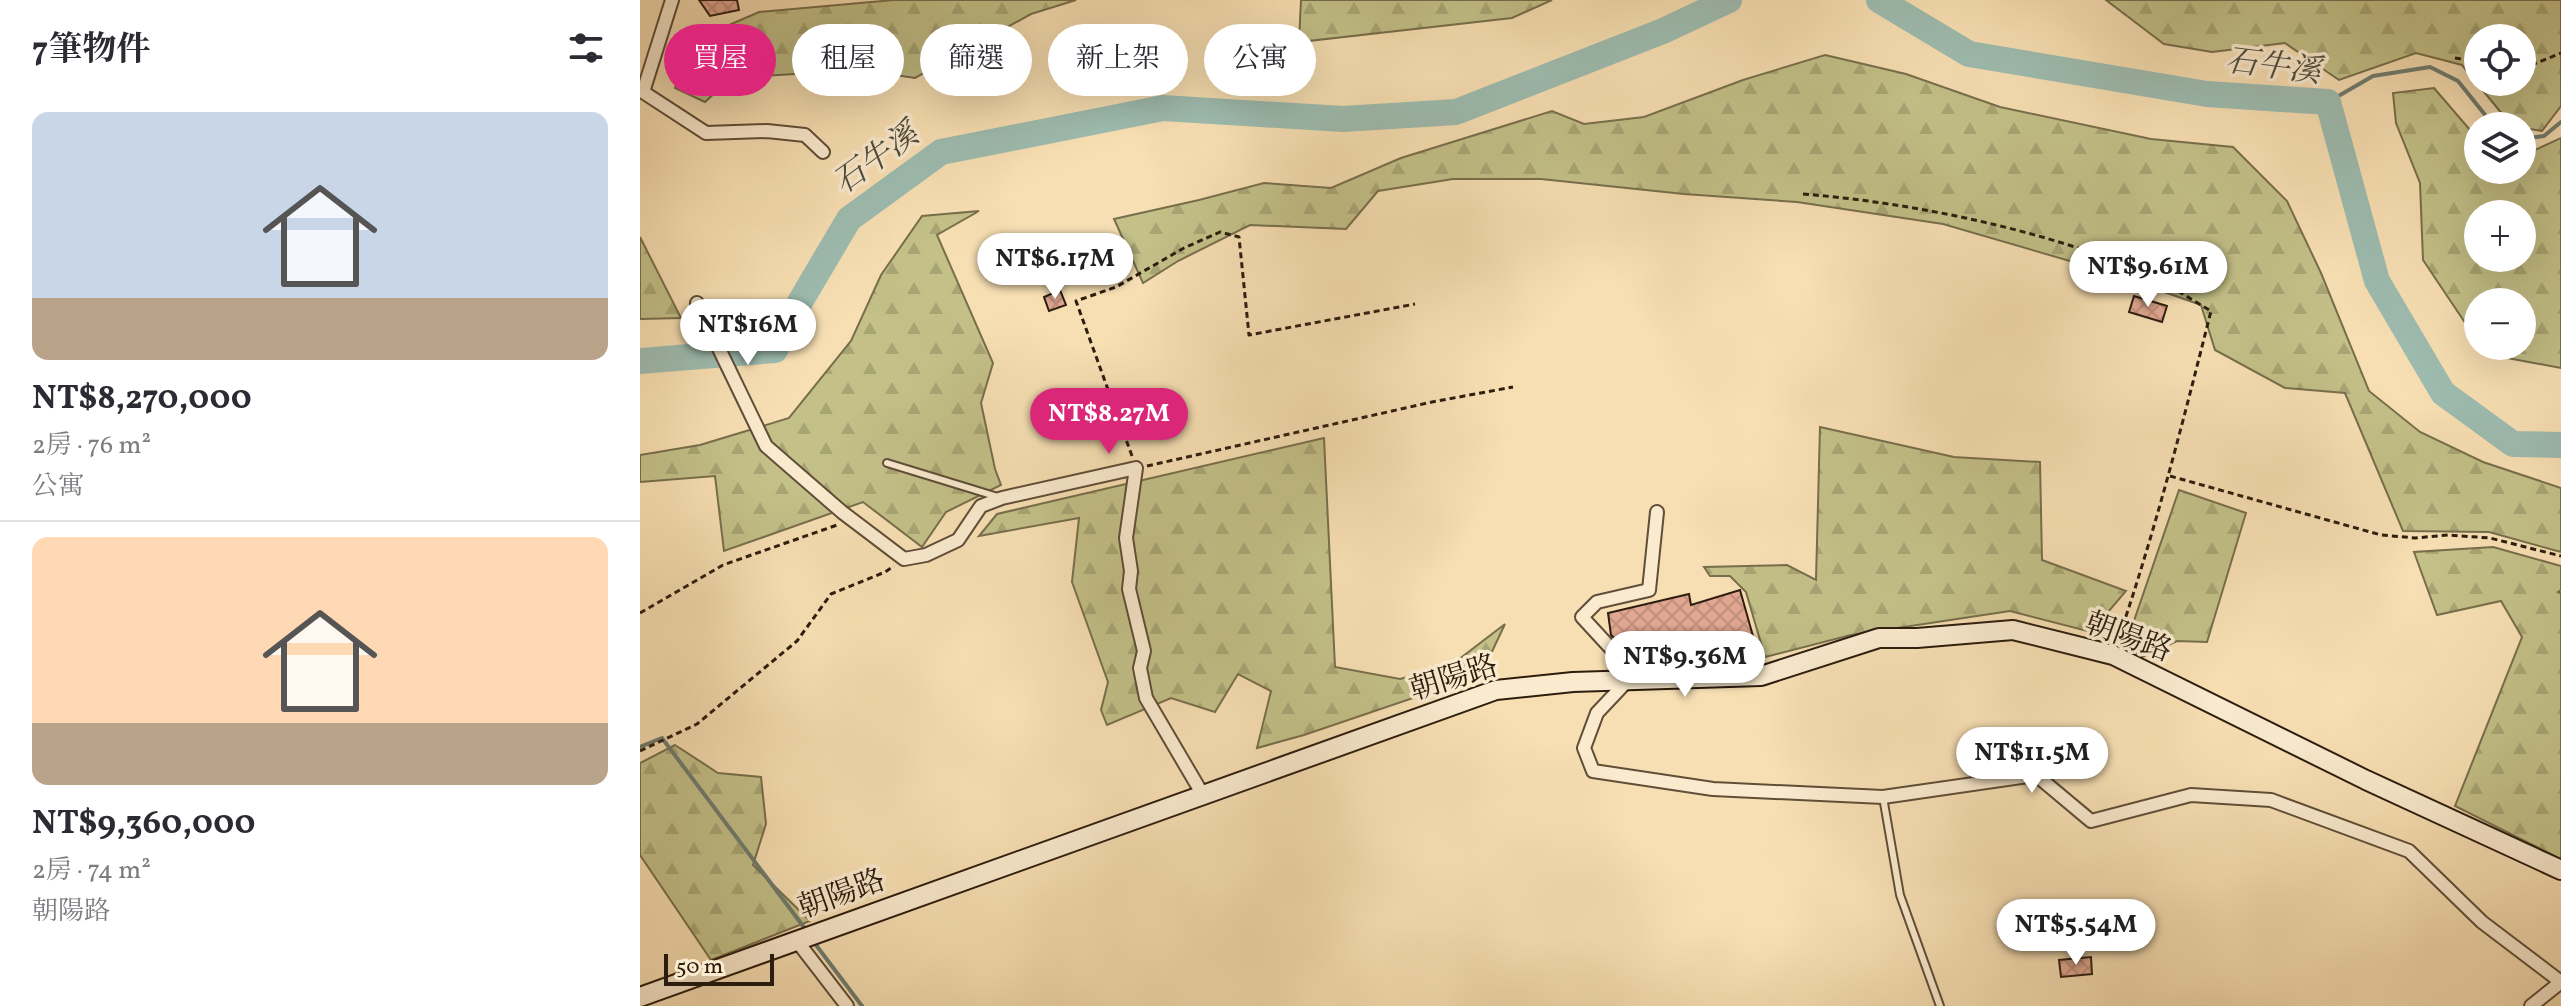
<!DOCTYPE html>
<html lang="zh-TW">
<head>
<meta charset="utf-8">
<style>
  :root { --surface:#fff; --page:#f2f2f3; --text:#2b2b33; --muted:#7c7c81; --line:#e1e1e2; --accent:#db2777 }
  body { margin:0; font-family:Vollkorn,"Noto Serif TC",serif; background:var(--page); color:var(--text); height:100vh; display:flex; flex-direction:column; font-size:30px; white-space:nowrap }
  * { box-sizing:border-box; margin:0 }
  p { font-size:26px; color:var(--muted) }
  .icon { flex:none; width:44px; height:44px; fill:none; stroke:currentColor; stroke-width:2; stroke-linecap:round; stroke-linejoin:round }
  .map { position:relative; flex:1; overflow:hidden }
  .side { display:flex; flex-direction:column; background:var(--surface); width:640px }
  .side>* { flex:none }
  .hud { position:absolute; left:24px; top:24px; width:760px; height:72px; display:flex; gap:16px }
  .buttons { position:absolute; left:1824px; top:24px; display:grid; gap:16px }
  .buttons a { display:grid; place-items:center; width:72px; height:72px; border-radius:50%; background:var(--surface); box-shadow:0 8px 32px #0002; font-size:40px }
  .scale { position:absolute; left:24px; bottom:20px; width:110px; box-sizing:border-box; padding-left:8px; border:4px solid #2d1d0f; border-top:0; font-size:22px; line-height:28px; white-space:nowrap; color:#2d1d0f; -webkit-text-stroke:6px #faeace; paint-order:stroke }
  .price { position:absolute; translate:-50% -68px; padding:0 18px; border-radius:28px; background:#fff; color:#222; font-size:26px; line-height:52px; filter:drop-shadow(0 2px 4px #0008) }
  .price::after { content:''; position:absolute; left:50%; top:48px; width:24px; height:18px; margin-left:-12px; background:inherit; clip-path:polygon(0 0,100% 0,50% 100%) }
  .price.on { background:var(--accent); color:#fff }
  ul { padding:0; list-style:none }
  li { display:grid; align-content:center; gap:16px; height:424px; padding:0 32px }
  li+li { border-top:2px solid var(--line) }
  li span { display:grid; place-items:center; height:248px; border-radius:16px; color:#555 }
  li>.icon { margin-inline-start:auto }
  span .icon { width:144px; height:144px; fill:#fffc; stroke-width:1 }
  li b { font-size:34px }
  h2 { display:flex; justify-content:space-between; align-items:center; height:96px; padding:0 32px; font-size:34px }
  .pill { padding:0 28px; border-radius:36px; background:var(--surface); box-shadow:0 8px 32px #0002; font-size:28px; line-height:72px }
  .pill.on { background:var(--accent); color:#fff }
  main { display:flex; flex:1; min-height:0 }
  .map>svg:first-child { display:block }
</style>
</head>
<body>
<main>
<section class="side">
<h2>7筆物件<svg class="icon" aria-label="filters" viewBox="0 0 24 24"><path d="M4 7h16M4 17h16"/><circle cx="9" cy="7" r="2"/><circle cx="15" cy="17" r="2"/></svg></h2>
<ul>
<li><span style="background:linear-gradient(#c9d6e8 75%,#b9a48a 0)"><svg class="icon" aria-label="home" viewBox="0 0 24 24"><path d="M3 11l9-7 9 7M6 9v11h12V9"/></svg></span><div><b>NT$8,270,000</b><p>2房 · 76 m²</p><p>公寓</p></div></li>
<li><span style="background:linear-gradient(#ffd9b3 75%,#b9a48a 0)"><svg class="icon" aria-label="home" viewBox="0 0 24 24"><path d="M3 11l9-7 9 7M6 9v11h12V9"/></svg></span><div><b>NT$9,360,000</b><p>2房 · 74 m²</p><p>朝陽路</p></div></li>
</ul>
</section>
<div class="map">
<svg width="1921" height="1006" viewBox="0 0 1921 1006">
  <defs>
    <pattern id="forest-firs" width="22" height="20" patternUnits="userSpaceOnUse" patternTransform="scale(2)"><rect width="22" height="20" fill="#c3c088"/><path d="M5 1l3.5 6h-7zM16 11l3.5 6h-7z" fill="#a8a574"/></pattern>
    <pattern id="building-cross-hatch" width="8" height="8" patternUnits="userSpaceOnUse" patternTransform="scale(2)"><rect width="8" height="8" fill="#e1a791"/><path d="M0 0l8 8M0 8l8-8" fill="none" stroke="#c18f7c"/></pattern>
  </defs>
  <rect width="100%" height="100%" fill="#f7dfb3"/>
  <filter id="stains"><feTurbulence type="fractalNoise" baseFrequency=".0025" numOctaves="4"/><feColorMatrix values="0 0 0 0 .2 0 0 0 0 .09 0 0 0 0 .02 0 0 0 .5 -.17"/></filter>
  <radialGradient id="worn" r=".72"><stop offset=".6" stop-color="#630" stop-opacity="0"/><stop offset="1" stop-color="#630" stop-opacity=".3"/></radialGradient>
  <g fill="url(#forest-firs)" stroke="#786e4c" stroke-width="2" fill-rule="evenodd">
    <path d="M 254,0 L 436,0 L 391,14 L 275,78 L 221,70 L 91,78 L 65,102 L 35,88 L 52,41 L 119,12 Z"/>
    <path d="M 661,0 L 912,0 L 872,18 L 659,42 Z"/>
    <path d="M 1466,0 L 1921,0 L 1921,106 L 1902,131 L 1872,126 L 1822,65 L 1776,53 L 1699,80 L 1645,43 L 1572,52 L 1524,44 ZM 1838,38 L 1882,38 L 1882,82 L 1838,82 Z"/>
    <path d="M 1185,55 L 1266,74 L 1360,107 L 1511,139 L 1593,147 L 1647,201 L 1681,273 L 1729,391 L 1780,432 L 1843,462 L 1921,488 L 1921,552 L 1849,532 L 1763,531 L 1705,393 L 1645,388 L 1575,350 L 1561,305 L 1471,273 L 1303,224 L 1157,202 L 1044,194 L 901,179 L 813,179 L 738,191 L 706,229 L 610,225 L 538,261 L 503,283 L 474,219 L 559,200 L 624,183 L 691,188 L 761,158 L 912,111 L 944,124 L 1004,117 L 1103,80 Z"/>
    <path d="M 1794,88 L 1830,130 L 1838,136 L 1838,170 L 1882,170 L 1882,156 L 1921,138 L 1921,368 L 1846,354 L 1840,346 L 1882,346 L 1882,302 L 1838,302 L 1838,342 L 1783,260 L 1780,183 L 1756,123 L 1753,93 ZM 1838,214 L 1882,214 L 1882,258 L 1838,258 Z"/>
    <path d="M 339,211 L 297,235 L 353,363 L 341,403 L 355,469 L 361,485 L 306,512 L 282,547 L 223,502 L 84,551 L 75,476 L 0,482 L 0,455 L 60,445 L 149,418 L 211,341 L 241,275 L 282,216 Z"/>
    <path d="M 0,237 L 41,318 L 0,319 Z"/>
    <path d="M 1180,427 L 1314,457 L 1400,462 L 1402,560 L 1486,591 L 1451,632 L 1370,611 L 1211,635 L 1125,657 L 1106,592 L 1090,576 L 1070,576 L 1064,567 L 1147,565 L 1176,580 Z"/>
    <path d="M 684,438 L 695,667 L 760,679 L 810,666 L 865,624 L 841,675 L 664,735 L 617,748 L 631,691 L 598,674 L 575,712 L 531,698 L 467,725 L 461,710 L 468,682 L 432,582 L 439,518 L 339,536 L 357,514 Z"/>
    <path d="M 1539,490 L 1606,513 L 1567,642 L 1537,641 L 1502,657 L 1486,644 Z"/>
    <path d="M 1853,547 L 1921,566 L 1921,590 L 1918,592 L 1921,593 L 1921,859 L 1815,806 L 1882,637 L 1861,601 L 1797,615 L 1774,552 Z"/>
    <path d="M 35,745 L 78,773 L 121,777 L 126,824 L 113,865 L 170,921 L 71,960 L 0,855 L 0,763 Z"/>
  </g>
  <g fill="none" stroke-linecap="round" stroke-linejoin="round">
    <g stroke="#707c70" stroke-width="4">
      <path d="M 1688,102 L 1733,76 L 1790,67 L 1818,81 L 1854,126"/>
      <path d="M 1882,139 L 1904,136 L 1921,122"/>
      <path d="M 0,747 L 22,738 L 166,930"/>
      <path d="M 173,941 L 222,1006"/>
    </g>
    <g stroke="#9dbcb0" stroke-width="26">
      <path d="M 1239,0 L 1329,54 L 1567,94 L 1688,102 L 1737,281 L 1803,393 L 1873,444 L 1921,445"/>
      <path d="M 0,361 L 135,350 L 160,302 L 209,219 L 301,152 L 523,108 L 703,119 L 816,112 L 1023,31 L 1089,0"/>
    </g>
  </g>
  <g fill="url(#building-cross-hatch)" stroke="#2d1d0f" stroke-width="2">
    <path d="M 59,0 L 97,0 L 99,10 L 70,16 Z"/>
    <path d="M 420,290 L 426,305 L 409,311 L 404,297 Z"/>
    <path d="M 1494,296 L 1527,306 L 1522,322 L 1489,312 Z"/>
    <path d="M 1100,590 L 1113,636 L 1103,639 L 1104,641 L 1064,652 L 1061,642 L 994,657 L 971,635 L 968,613 L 1049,594 L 1051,605 Z"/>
    <path d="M 1451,957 L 1452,974 L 1421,977 L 1419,960 Z"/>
  </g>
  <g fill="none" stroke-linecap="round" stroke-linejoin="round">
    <g stroke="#604e38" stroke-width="10">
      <g id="lane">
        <path d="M 247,463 L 358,497"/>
        <path d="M 1243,797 L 1260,895 L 1300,1006"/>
      </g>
    </g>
    <g stroke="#604e38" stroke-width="16">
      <g id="street">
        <path d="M 32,0 L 3,92 L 66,133 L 127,131 L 165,135 L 183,152"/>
        <path d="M 57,303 L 126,446 L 202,512 L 264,559 L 286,555 L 318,540 L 341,506 L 362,498 L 496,468 L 486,538 L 491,571 L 489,589 L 504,651 L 500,668 L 506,698 L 563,795"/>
        <path d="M 1017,512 L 1009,590 L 957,602 L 942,617 L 977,655 L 989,679 L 957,713 L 944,748 L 953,771 L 1073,789 L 1243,797 L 1396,775 L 1451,821 L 1551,795 L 1631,800 L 1769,851 L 1842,922 L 1921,982"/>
        <path d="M 157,941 L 207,1006"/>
        <path d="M 1891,1006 L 1921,982"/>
      </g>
    </g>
    <g stroke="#2d1d0f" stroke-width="22">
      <path id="secondary" d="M 0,997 L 856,690 L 933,682 L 1121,676 L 1239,638 L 1277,638 L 1373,630 L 1473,655 L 1726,780 L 1921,870"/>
    </g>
    <g stroke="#2d1d0f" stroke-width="3" stroke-dasharray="6 4" stroke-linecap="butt">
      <path d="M 1815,58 L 1838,62"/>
      <path d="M 1882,69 L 1921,53"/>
      <path d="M 1163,194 C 1273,203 1394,228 1496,269 C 1522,280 1547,297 1571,311 C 1543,422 1515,532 1478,640"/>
      <path d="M 492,456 L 436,301 L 476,287 L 544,248 L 580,232 L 599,237 L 609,335 L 775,304"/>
      <path d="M 507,466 L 792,402 L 873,387"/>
      <path d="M 1530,476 L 1741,535 L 1775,538 L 1808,535 L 1850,538 L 1921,556"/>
      <path d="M 0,613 L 83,565 L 197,525"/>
      <path d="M 0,751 L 57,724 L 157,641 L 191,594 L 245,572 L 254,566"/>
    </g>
    <use href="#lane" stroke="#faeace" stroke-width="6"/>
    <use href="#street" stroke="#faeace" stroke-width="12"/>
    <use href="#secondary" stroke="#faeace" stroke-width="18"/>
  </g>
  <g text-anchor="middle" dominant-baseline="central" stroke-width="7" stroke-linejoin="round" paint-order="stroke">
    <g font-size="30" fill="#2d1d0f" stroke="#faeace">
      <text transform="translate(1488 638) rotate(20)">朝陽路</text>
      <text transform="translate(814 679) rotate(-17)">朝陽路</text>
      <text transform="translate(202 895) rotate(-20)">朝陽路</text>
    </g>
    <g font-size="32" font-style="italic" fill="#4f4d3f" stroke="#faeace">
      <text transform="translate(1633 68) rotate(7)">石牛溪</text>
      <text transform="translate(237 160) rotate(-36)">石牛溪</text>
    </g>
  </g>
  <rect width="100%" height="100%" filter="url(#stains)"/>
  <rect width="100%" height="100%" fill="url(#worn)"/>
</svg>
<div class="buttons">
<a><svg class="icon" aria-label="locate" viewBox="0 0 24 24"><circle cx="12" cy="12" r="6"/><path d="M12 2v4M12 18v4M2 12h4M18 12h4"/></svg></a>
<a><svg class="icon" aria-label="layers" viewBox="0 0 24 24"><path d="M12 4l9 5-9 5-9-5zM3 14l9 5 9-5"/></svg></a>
<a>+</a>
<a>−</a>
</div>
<div class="scale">50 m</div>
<b class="price" style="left:415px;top:301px">NT$6.17M</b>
<b class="price" style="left:1508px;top:309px">NT$9.61M</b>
<b class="price" style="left:108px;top:367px">NT$16M</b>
<b class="price on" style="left:469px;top:456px">NT$8.27M</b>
<b class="price" style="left:1045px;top:699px">NT$9.36M</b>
<b class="price" style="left:1392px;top:795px">NT$11.5M</b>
<b class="price" style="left:1436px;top:967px">NT$5.54M</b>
<div class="hud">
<a class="pill on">買屋</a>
<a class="pill">租屋</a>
<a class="pill">篩選</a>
<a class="pill">新上架</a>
<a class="pill">公寓</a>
</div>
</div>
</main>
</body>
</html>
